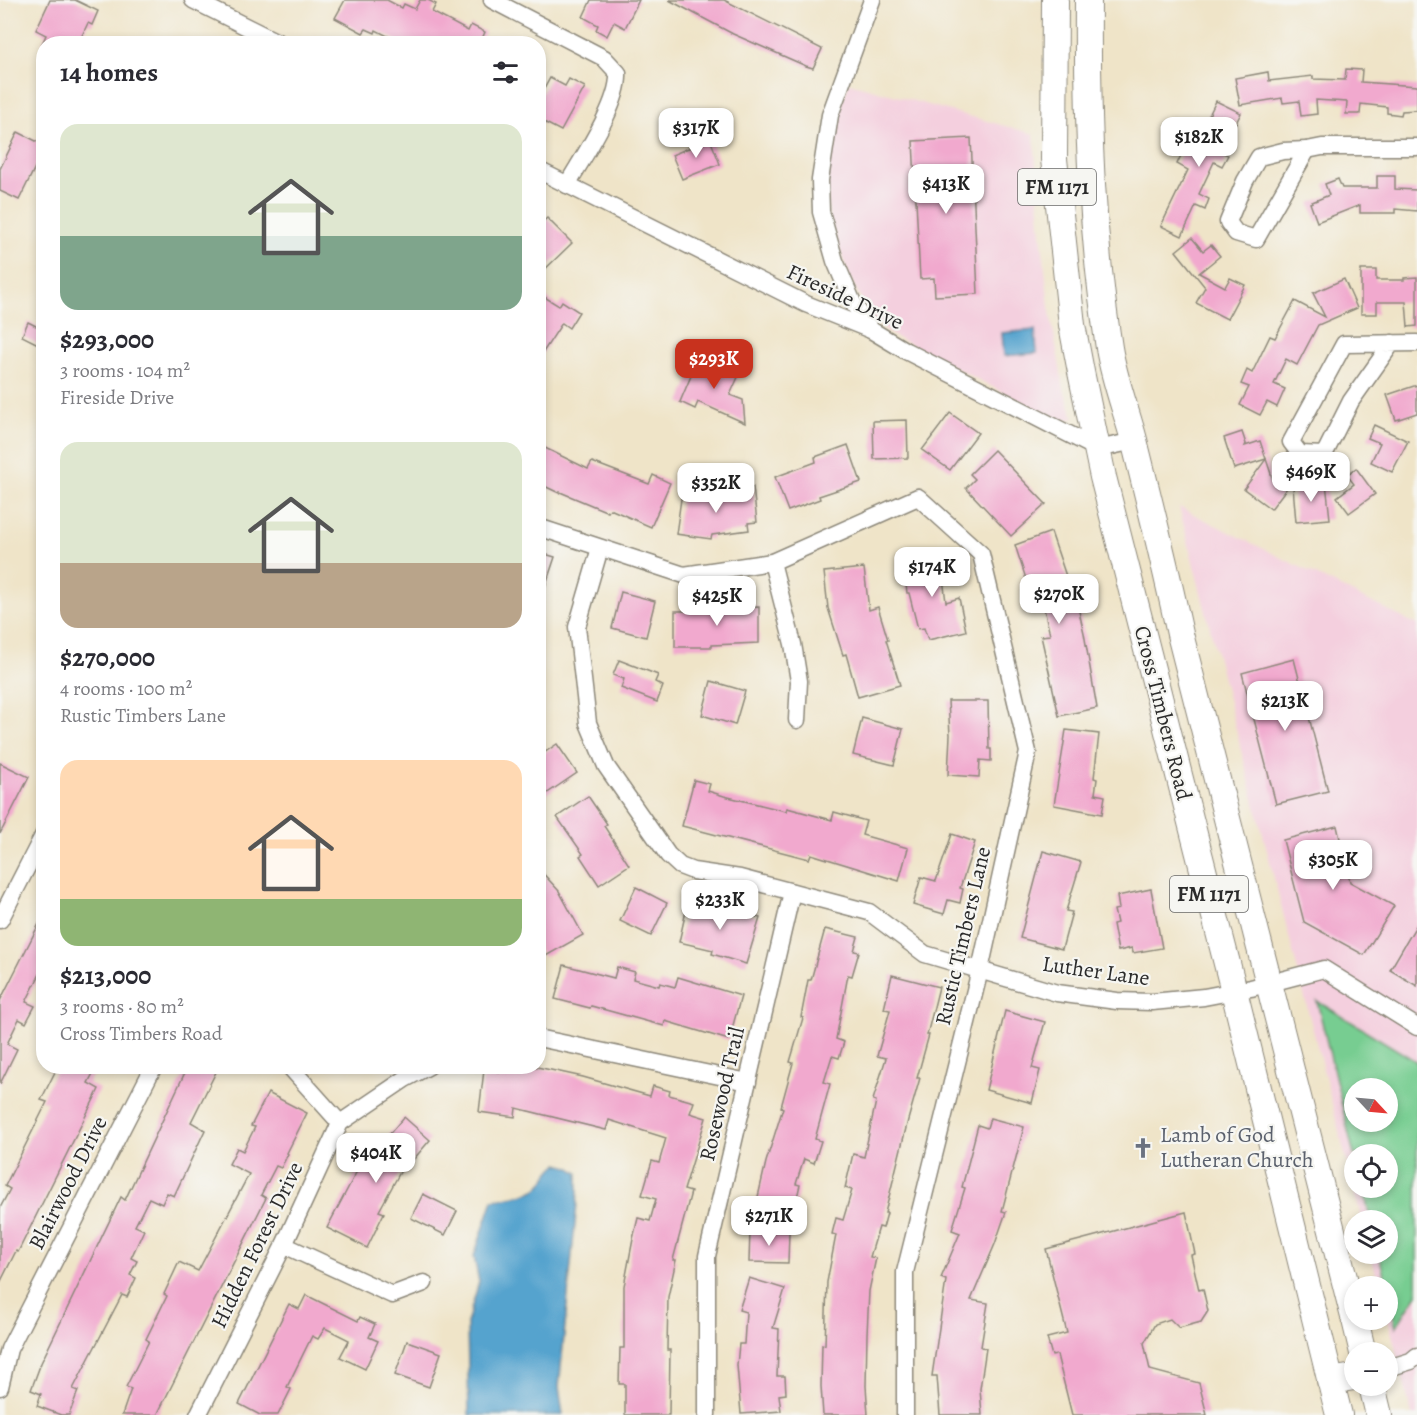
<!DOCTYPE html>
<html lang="en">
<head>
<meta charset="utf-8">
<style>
  :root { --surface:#fff; --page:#f2f2f3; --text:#2b2b33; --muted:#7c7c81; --accent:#c8321e }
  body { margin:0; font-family:Alegreya,serif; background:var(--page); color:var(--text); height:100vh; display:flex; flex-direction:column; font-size:22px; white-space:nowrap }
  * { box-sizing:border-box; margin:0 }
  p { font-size:20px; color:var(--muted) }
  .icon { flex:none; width:33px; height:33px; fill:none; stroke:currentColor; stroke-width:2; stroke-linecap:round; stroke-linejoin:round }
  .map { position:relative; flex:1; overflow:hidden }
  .details { position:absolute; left:36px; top:36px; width:510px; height:1038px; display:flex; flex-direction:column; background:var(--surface); border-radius:24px; box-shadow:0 3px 9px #0003 }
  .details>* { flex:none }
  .needle { width:39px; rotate:116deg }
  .fabs { position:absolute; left:1344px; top:1078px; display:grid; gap:12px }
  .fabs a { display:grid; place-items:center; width:54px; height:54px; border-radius:50%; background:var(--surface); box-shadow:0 3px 9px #0003; font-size:30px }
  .price { position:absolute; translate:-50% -51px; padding:0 14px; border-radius:12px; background:#fff; color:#222; font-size:20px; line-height:39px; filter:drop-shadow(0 2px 3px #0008) }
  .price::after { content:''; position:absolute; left:50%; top:36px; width:18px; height:14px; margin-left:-9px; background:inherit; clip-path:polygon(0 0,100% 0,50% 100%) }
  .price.selected { background:var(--accent); color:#fff }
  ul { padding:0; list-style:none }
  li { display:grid; align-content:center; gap:12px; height:318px; padding:0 24px }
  li span { display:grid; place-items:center; height:186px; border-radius:18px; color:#555 }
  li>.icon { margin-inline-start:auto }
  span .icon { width:108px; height:108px; fill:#fffc; stroke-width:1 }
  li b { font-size:26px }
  h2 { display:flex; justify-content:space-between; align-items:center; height:72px; padding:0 24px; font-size:26px }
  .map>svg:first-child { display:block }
</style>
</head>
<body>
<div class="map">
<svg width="1417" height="1415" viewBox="0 0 1417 1415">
  <rect width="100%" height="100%" fill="#f6f6f2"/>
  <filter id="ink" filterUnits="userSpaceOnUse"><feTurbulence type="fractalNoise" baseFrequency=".0167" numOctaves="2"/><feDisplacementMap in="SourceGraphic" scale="12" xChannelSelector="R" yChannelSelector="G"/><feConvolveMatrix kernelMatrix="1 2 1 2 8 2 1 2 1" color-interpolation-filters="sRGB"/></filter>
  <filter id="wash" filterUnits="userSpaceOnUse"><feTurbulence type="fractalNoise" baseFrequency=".008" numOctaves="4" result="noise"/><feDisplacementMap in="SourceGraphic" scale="24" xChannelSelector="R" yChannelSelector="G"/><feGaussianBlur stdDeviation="1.35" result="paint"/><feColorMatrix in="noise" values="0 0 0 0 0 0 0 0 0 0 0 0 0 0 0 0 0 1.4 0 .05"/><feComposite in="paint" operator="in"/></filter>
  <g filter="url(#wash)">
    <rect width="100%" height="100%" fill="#efe4c8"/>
    <g fill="#f4cfde" fill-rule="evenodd">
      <path d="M 849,83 L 1034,134 L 1040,224 L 1049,306 L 1064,390 L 1074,418 L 1060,422 L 892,335 L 872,318 L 851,280 L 829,222 L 827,181 L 831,134 Z"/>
      <path d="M 1179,507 L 1417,625 L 1417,1415 L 1412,1415 L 1388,1319 L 1388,1287 L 1379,1287 L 1371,1254 L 1388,1254 L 1388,1221 L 1362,1221 ZM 1354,1089 L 1388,1089 L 1388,1122 L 1354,1122 ZM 1354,1155 L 1388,1155 L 1388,1188 L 1354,1188 Z"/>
    </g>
    <path fill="#77cd91" stroke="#517c5e" stroke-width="1.5" fill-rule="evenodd" d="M 1317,1001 L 1417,1062 L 1417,1294 L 1396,1327 L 1379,1254 L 1388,1254 L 1388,1221 L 1371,1221 L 1363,1188 L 1388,1188 L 1388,1155 L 1354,1155 ZM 1354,1089 L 1388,1089 L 1388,1122 L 1354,1122 Z"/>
    <g fill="#55a3ce" stroke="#40677c" stroke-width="1.5">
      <path d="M 1035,330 L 1037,353 L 1004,356 L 1002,333 Z"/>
      <path d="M 558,1164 L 569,1167 L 578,1173 L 578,1193 L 559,1387 L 563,1415 L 469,1415 L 467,1323 L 479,1282 L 474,1256 L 493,1200 C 505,1198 532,1195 540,1186 C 547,1178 549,1170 558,1164 Z"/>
    </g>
    <g id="blocks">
      <g fill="#f1a9ce">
        <path d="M 50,0 L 75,0 L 98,11 L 92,25 L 88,23 L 78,44 L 42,44 L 46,35 L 36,30 Z"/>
        <path d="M 345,0 L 387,0 L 402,8 L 404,4 L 415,9 L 420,0 L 428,0 L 436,4 L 432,12 L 468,31 L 471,25 L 485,32 L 482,39 L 492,44 L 403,44 L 376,30 L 375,33 L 366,29 L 363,33 L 335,18 Z"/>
        <path d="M 591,0 L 639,0 L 625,28 L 614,22 L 607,36 L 596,30 L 598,25 L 583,17 Z"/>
        <path d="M 669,0 L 724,0 L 822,49 L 813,68 L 806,66 L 733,34 Z"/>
        <path d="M 1346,69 L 1362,70 L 1361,82 L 1417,86 L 1417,110 L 1402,111 L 1401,115 L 1387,113 L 1387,107 L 1361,104 L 1360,114 L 1346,114 L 1347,102 L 1316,100 L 1317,114 L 1301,116 L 1299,101 L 1283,103 L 1282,98 L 1240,105 L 1235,78 L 1268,72 L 1269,81 L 1313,76 L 1313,79 L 1345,80 Z"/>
        <path d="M 550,78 L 565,86 L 569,79 L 585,87 L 561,131 L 538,119 L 538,100 Z"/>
        <path d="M 1216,101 L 1241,113 L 1233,129 L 1225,125 L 1213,148 L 1228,155 L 1222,166 L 1214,162 L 1199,194 L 1209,199 L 1205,210 L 1196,206 L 1182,236 L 1161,226 L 1188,170 L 1177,164 L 1190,136 L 1197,140 Z"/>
        <path d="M 18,132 L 44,145 L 44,149 L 19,200 L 0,191 L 0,169 Z"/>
        <path d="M 971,138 L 978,294 L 935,296 L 934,278 L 920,279 L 913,141 Z"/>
        <path d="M 710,139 L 720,164 L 682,179 L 672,155 Z"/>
        <path d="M 1377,176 L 1395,176 L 1395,189 L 1417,190 L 1417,211 L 1395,209 L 1395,213 L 1360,213 L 1360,205 L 1317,222 L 1310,203 L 1329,195 L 1325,184 L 1338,179 L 1342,188 L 1377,188 Z"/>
        <path d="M 547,218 L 572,243 L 538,276 L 538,226 Z"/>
        <path d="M 1192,238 L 1203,251 L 1211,245 L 1220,256 L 1199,273 L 1225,287 L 1230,278 L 1245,285 L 1227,319 L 1196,303 L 1205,287 L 1176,251 Z"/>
        <path d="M 1361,270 L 1376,270 L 1376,280 L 1404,280 L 1404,278 L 1417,277 L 1417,326 L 1408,327 L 1406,302 L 1377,302 L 1377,314 L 1361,314 Z"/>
        <path d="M 1344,279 L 1357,308 L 1318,325 L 1297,365 L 1286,359 L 1274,384 L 1285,389 L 1277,407 L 1267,402 L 1260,415 L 1240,405 L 1249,387 L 1241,384 L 1247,370 L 1252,373 L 1270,336 L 1275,338 L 1295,301 L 1325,317 L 1313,293 Z"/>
        <path d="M 538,293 L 559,306 L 562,301 L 579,312 L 569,328 L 562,323 L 538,360 Z"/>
        <path d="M 28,322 L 44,330 L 44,347 L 22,336 Z"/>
        <path d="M 699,357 L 739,375 L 730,395 L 743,400 L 745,423 L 698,402 L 695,409 L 680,402 Z"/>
        <path d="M 1417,385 L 1417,413 L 1396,420 L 1387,395 Z"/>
        <path d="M 950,413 L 978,433 L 950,470 L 922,450 Z"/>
        <path d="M 907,420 L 908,458 L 874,459 L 873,421 Z"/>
        <path d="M 1374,425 L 1408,441 L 1392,472 L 1371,462 L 1380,443 L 1368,438 Z"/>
        <path d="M 1242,432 L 1246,444 L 1245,446 L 1260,441 L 1266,459 L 1234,469 L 1224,438 Z"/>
        <path d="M 848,445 L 861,482 L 819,496 L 820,499 L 788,511 L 775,477 L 816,462 L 815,457 Z"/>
        <path d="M 543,447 L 588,469 L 592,462 L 649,484 L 653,475 L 670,483 L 651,527 L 610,509 L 608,512 L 560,492 L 559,493 L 538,483 L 538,456 Z"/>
        <path d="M 994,450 L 1046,504 L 1011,536 L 966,488 L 975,479 L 970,474 Z"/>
        <path d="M 1266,459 L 1273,480 L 1280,471 L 1292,481 L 1271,509 L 1244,489 Z"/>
        <path d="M 1356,468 L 1375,494 L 1349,513 L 1337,497 L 1354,484 L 1347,475 Z"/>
        <path d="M 1326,483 L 1330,519 L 1296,522 L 1293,487 Z"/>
        <path d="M 753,487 L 757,522 L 748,523 L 749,530 L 712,535 L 711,539 L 676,534 L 682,492 L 727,499 L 726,490 Z"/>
        <path d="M 1051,532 L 1068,582 L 1072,581 L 1084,633 L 1097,708 L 1059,716 L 1041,636 L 1050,635 L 1043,604 L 1032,607 L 1028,592 L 1030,591 L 1015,545 Z"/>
        <path d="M 538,552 L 555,557 L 541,599 L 538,599 Z"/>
        <path d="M 940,554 L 946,602 L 959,598 L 966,631 L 928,640 L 924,628 L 918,629 L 909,593 L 907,593 L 903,559 Z"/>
        <path d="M 864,568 L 869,610 L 878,607 L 888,640 L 886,640 L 900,685 L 858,697 L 846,654 L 843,655 L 828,608 L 824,572 Z"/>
        <path d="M 621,592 L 655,601 L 646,637 L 612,628 Z"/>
        <path d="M 759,607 L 759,643 L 712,645 L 712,647 L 675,647 L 675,611 L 722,611 L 722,608 Z"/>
        <path d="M 1294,659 L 1328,791 L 1276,804 L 1242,673 Z"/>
        <path d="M 619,660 L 658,675 L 655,682 L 663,686 L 657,702 L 621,688 L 624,679 L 613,675 Z"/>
        <path d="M 711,681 L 745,691 L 735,725 L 702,715 Z"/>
        <path d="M 948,701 L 988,701 L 989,749 L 991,749 L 991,761 L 980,760 L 979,777 L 948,775 L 950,735 Z"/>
        <path d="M 862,718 L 903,729 L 894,765 L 853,755 Z"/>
        <path d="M 1066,730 L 1099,734 L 1094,778 L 1097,779 L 1095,794 L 1105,796 L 1102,814 L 1054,805 Z"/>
        <path d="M 557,744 L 577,773 L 546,794 L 538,783 L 538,757 Z"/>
        <path d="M 0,763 L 29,777 L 0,834 Z"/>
        <path d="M 694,780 L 710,784 L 708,791 L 724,796 L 786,811 L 787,808 L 832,820 L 834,812 L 866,821 L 862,835 L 908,848 L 899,881 L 811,854 L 809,859 L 682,826 Z"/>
        <path d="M 588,796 L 607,824 L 604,826 L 629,865 L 599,885 L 580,856 L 583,854 L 557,817 Z"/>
        <path d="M 1337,826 L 1350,882 L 1394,906 L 1364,955 L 1304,922 L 1283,840 Z"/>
        <path d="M 952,834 L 975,842 L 960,888 L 963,889 L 960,903 L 948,900 L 944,914 L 913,905 L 921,877 L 936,881 Z"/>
        <path d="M 1043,851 L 1081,862 L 1066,911 L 1072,912 L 1062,949 L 1020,938 Z"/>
        <path d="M 538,868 L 559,891 L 583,935 L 544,957 L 538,947 Z"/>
        <path d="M 636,887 L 667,903 L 651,936 L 620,921 Z"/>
        <path d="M 1151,889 L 1162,948 L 1133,953 L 1132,948 L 1118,951 L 1113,924 L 1117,923 L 1114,910 L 1119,909 L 1117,896 Z"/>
        <path d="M 699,901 L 760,918 L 746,964 L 712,954 L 713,950 L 679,942 L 686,911 L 696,913 Z"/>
        <path d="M 44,914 L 44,976 L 40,974 L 26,1002 L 35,1006 L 26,1023 L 19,1019 L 7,1044 L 17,1049 L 0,1084 L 0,1001 Z"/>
        <path d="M 1417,924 L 1417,986 L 1390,970 Z"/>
        <path d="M 825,929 L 858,937 L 854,951 L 859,952 L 852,976 L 848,975 L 836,1039 L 844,1042 L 839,1058 L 832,1056 L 824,1082 L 830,1084 L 815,1139 L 821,1141 L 814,1163 L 804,1159 L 796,1184 L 800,1185 L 792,1218 L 755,1210 L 766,1162 L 783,1108 L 781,1107 L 793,1063 L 790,1062 L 803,1018 L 801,1017 L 808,980 L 811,980 Z"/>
        <path d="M 564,965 L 614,978 L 617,967 L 635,972 L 633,979 L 659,986 L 660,983 L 675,987 L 678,977 L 741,996 L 729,1040 L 665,1021 L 664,1026 L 591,1006 L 590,1008 L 555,999 Z"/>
        <path d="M 892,975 L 939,987 L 927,1035 L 929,1035 L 917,1078 L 920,1078 L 908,1120 L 885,1213 L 887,1213 L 883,1228 L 879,1227 L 870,1257 L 876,1258 L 869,1291 L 867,1334 L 866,1386 L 868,1415 L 823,1415 L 821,1386 L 822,1344 L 825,1345 L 827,1282 L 836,1235 L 832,1234 L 836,1218 L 843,1220 L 852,1190 L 845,1188 L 853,1154 L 864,1157 L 876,1101 L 873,1100 L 886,1058 L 877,1056 L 890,1010 L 884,1009 Z"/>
        <path d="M 1005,1011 L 1045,1022 L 1032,1068 L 1040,1070 L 1032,1103 L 986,1090 Z"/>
        <path d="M 58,1066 L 97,1066 L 88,1083 L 99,1089 L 18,1252 L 16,1251 L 0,1283 L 0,1208 L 10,1189 L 5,1186 L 47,1102 L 41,1100 Z"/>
        <path d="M 188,1066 L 219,1066 L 191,1122 L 205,1130 L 174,1196 L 167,1193 L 162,1204 L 149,1198 L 135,1226 L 144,1230 L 131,1258 L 137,1261 L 130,1275 L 136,1278 L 127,1297 L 122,1295 L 73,1389 L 78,1391 L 69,1415 L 61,1415 L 37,1406 L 41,1394 L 31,1390 L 41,1363 L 121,1197 L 125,1200 Z"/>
        <path d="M 503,1066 L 537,1068 L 537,1067 L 583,1077 L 650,1096 L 653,1086 L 670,1091 L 669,1095 L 694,1102 L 690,1113 L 706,1118 L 684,1190 L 691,1192 L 673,1260 L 676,1260 L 668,1297 L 667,1350 L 670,1350 L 669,1415 L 625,1415 L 625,1384 L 619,1384 L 620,1348 L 624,1348 L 624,1286 L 633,1239 L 638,1218 L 650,1221 L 656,1199 L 642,1195 L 652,1161 L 659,1163 L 666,1138 L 609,1120 L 606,1130 L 516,1108 L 515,1117 L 479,1112 L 484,1070 L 502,1072 Z"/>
        <path d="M 268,1093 L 307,1113 L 287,1153 L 288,1154 L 281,1168 L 276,1166 L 261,1195 L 266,1198 L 157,1415 L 122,1415 L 131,1389 L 126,1387 L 149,1341 L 146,1339 L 167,1296 L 164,1294 L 179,1262 L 198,1271 L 249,1174 L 229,1164 L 237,1148 L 243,1151 L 255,1127 L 251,1126 Z"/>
        <path d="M 404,1117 L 430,1140 L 408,1166 L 405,1163 L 379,1211 L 384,1213 L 367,1248 L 327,1228 L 367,1152 L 372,1154 Z"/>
        <path d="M 990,1118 L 1024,1127 L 1002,1211 L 1006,1212 L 995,1244 L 971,1300 L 988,1303 L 981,1347 L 986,1348 L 980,1389 L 982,1415 L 940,1415 L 937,1376 L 932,1376 L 946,1280 L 941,1278 L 960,1233 L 952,1230 L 965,1188 L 962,1187 L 978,1125 L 987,1128 Z"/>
        <path d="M 423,1194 L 457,1211 L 445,1235 L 411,1218 Z"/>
        <path d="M 1186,1212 L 1195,1254 L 1191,1255 L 1199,1290 L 1203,1289 L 1208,1311 L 1201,1322 L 1179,1328 L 1170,1319 L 1155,1324 L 1144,1343 L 1150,1370 L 1199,1383 L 1207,1415 L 1072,1415 L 1057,1355 L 1052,1356 L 1047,1338 L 1067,1333 L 1046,1249 Z"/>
        <path d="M 750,1231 L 789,1232 L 788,1263 L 749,1262 Z"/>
        <path d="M 749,1278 L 785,1289 L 773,1328 L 779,1329 L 777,1376 L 785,1376 L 786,1394 L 779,1395 L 781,1411 L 741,1414 L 737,1365 L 739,1344 L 744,1344 L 746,1312 L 739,1310 Z"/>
        <path d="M 306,1295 L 358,1321 L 360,1317 L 375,1324 L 369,1337 L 378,1341 L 365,1369 L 340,1357 L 349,1340 L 325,1328 L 318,1339 L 312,1336 L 287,1387 L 291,1389 L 278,1415 L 260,1415 L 239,1404 L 289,1304 L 299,1309 Z"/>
        <path d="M 407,1341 L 441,1353 L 429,1387 L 395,1375 Z"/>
      </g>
    </g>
  </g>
  <g filter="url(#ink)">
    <use href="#blocks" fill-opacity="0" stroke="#8d887a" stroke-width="1.5"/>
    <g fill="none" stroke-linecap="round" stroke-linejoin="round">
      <g stroke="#8d887a" stroke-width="19">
        <g id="minor">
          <path d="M 193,0 L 281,44"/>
          <path d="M 492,0 L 604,58 L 618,73 C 620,103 583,157 567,185"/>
          <path d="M 1307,150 L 1256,239 L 1236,233 L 1228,222 L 1245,181 L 1259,157 L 1283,151 Z"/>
          <path d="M 1307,150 L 1322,147 L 1417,147"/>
          <path d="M 538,170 L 806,304 L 871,330 L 906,351 L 1098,449 L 1134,441"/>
          <path d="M 871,330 L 853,303 L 835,261 L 821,212 L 820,180 L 830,115 L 872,0"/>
          <path d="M 1392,343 L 1351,401 L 1324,455 L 1300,454 L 1291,442 L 1344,344 L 1417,343"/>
          <path d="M 538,527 L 684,575 L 772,562 L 918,497 L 981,554 L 1028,752 L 980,970 L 905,1272 L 905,1415"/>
          <path d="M 600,548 L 577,627 L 588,723 L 606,766 L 668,855 L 680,866 L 693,871 L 740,878 L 869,912 L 925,954 L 1057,993 L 1117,1001 L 1152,1002 L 1204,997 L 1251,988 L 1324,969 L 1417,1027"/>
          <path d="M 772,562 L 793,644 L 799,681 L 797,720"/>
          <path d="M 0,920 L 44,834"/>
          <path d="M 538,1038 L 748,1082"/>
          <path d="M 289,1066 L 340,1123"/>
          <path d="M 284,1245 L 392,1295 L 424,1283"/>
          <path d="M 1388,1368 L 1411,1361 L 1417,1356"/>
          <path d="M 0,1387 L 9,1349 L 154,1066"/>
          <path d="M 198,1415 L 284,1245 L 340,1123 L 405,1079 L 429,1066"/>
          <path d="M 707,1415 L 707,1256 L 792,892"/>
        </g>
      </g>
      <g stroke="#8d887a" stroke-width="28">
        <g id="primary">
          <path d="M 1055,0 L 1054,159 L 1072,325 L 1081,372 L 1103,477 L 1234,991 L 1339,1415"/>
          <path d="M 1088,0 C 1087,118 1091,231 1109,348 C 1114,379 1126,410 1134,440 C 1150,504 1166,569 1180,634 L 1354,1317"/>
          <path d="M 1355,1320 L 1363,1353"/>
          <path d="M 1330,1381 L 1354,1377"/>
          <path d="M 1372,1386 L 1379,1415"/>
        </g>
      </g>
      <use href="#minor" stroke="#fff" stroke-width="16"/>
      <use href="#primary" stroke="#fff" stroke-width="26"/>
    </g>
  </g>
  <defs>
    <g id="church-bare" transform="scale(1.62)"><path d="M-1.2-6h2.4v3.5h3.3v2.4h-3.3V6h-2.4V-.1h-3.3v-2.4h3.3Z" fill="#6b7280" stroke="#f6f6f2" stroke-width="2.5" paint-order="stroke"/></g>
  </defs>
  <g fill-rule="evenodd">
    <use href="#church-bare" x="1143" y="1148"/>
  </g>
  <g text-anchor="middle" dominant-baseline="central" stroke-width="4.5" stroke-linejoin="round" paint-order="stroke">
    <g fill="#f6f6f2" stroke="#686867" stroke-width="1.5">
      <rect x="1018" y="169" width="78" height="36" rx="4.5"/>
      <rect x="1170" y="876" width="78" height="36" rx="4.5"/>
    </g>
    <g font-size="21" font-weight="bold" fill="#2b2b2b">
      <text x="1057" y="187">FM 1171</text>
      <text x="1209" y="894">FM 1171</text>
    </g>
    <g font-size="22" fill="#2b2b2b" stroke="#f6f6f2">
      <text transform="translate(845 297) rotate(25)">Fireside Drive</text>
      <text transform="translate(1163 713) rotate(76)">Cross Timbers Road</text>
      <text transform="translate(963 936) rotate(-77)">Rustic Timbers Lane</text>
      <text transform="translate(1096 971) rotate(8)">Luther Lane</text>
      <text transform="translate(722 1094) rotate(-77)">Rosewood Trail</text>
      <text transform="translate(68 1183) rotate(-63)">Blairwood Drive</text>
      <text transform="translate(257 1245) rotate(-64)">Hidden Forest Drive</text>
    </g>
    <g font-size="22" fill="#5b616d" stroke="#f6f6f2" text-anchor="start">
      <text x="1160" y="1135">Lamb of God<tspan x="1160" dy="25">Lutheran Church</tspan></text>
    </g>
  </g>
</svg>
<div class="fabs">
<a><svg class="needle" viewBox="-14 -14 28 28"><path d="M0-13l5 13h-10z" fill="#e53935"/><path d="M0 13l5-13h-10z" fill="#7c7c81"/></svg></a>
<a><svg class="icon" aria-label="locate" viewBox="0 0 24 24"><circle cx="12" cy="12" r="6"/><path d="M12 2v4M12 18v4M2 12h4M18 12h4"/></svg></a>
<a><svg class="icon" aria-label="layers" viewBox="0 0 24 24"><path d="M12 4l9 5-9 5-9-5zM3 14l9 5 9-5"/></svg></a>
<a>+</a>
<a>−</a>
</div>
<b class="price" style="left:696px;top:159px">$317K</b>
<b class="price" style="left:1199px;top:168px">$182K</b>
<b class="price" style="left:946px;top:215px">$413K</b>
<b class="price selected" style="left:714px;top:390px">$293K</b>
<b class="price" style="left:1311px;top:503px">$469K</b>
<b class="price" style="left:716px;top:514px">$352K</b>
<b class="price" style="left:932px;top:598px">$174K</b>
<b class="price" style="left:1059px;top:625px">$270K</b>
<b class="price" style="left:717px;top:627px">$425K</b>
<b class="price" style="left:1285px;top:732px">$213K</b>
<b class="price" style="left:1333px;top:891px">$305K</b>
<b class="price" style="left:720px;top:931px">$233K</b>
<b class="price" style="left:376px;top:1184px">$404K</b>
<b class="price" style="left:769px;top:1247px">$271K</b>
<section class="details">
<h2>14 homes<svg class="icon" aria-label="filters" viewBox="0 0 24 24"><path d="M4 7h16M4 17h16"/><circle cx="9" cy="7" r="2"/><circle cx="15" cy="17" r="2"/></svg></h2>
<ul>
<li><span style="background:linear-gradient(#dfe7d0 60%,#7fa58c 0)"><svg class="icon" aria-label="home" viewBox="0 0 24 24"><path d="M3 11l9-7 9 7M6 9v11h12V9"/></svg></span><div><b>$293,000</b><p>3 rooms · 104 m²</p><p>Fireside Drive</p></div></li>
<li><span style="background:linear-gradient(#dfe7d0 65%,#b9a48a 0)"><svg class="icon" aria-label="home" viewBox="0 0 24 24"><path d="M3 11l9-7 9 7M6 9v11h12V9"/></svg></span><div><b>$270,000</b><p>4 rooms · 100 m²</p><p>Rustic Timbers Lane</p></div></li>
<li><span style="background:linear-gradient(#ffd9b3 75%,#8fb573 0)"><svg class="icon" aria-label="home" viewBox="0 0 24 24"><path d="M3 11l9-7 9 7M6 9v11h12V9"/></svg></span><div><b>$213,000</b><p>3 rooms · 80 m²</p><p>Cross Timbers Road</p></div></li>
</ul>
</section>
</div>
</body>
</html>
